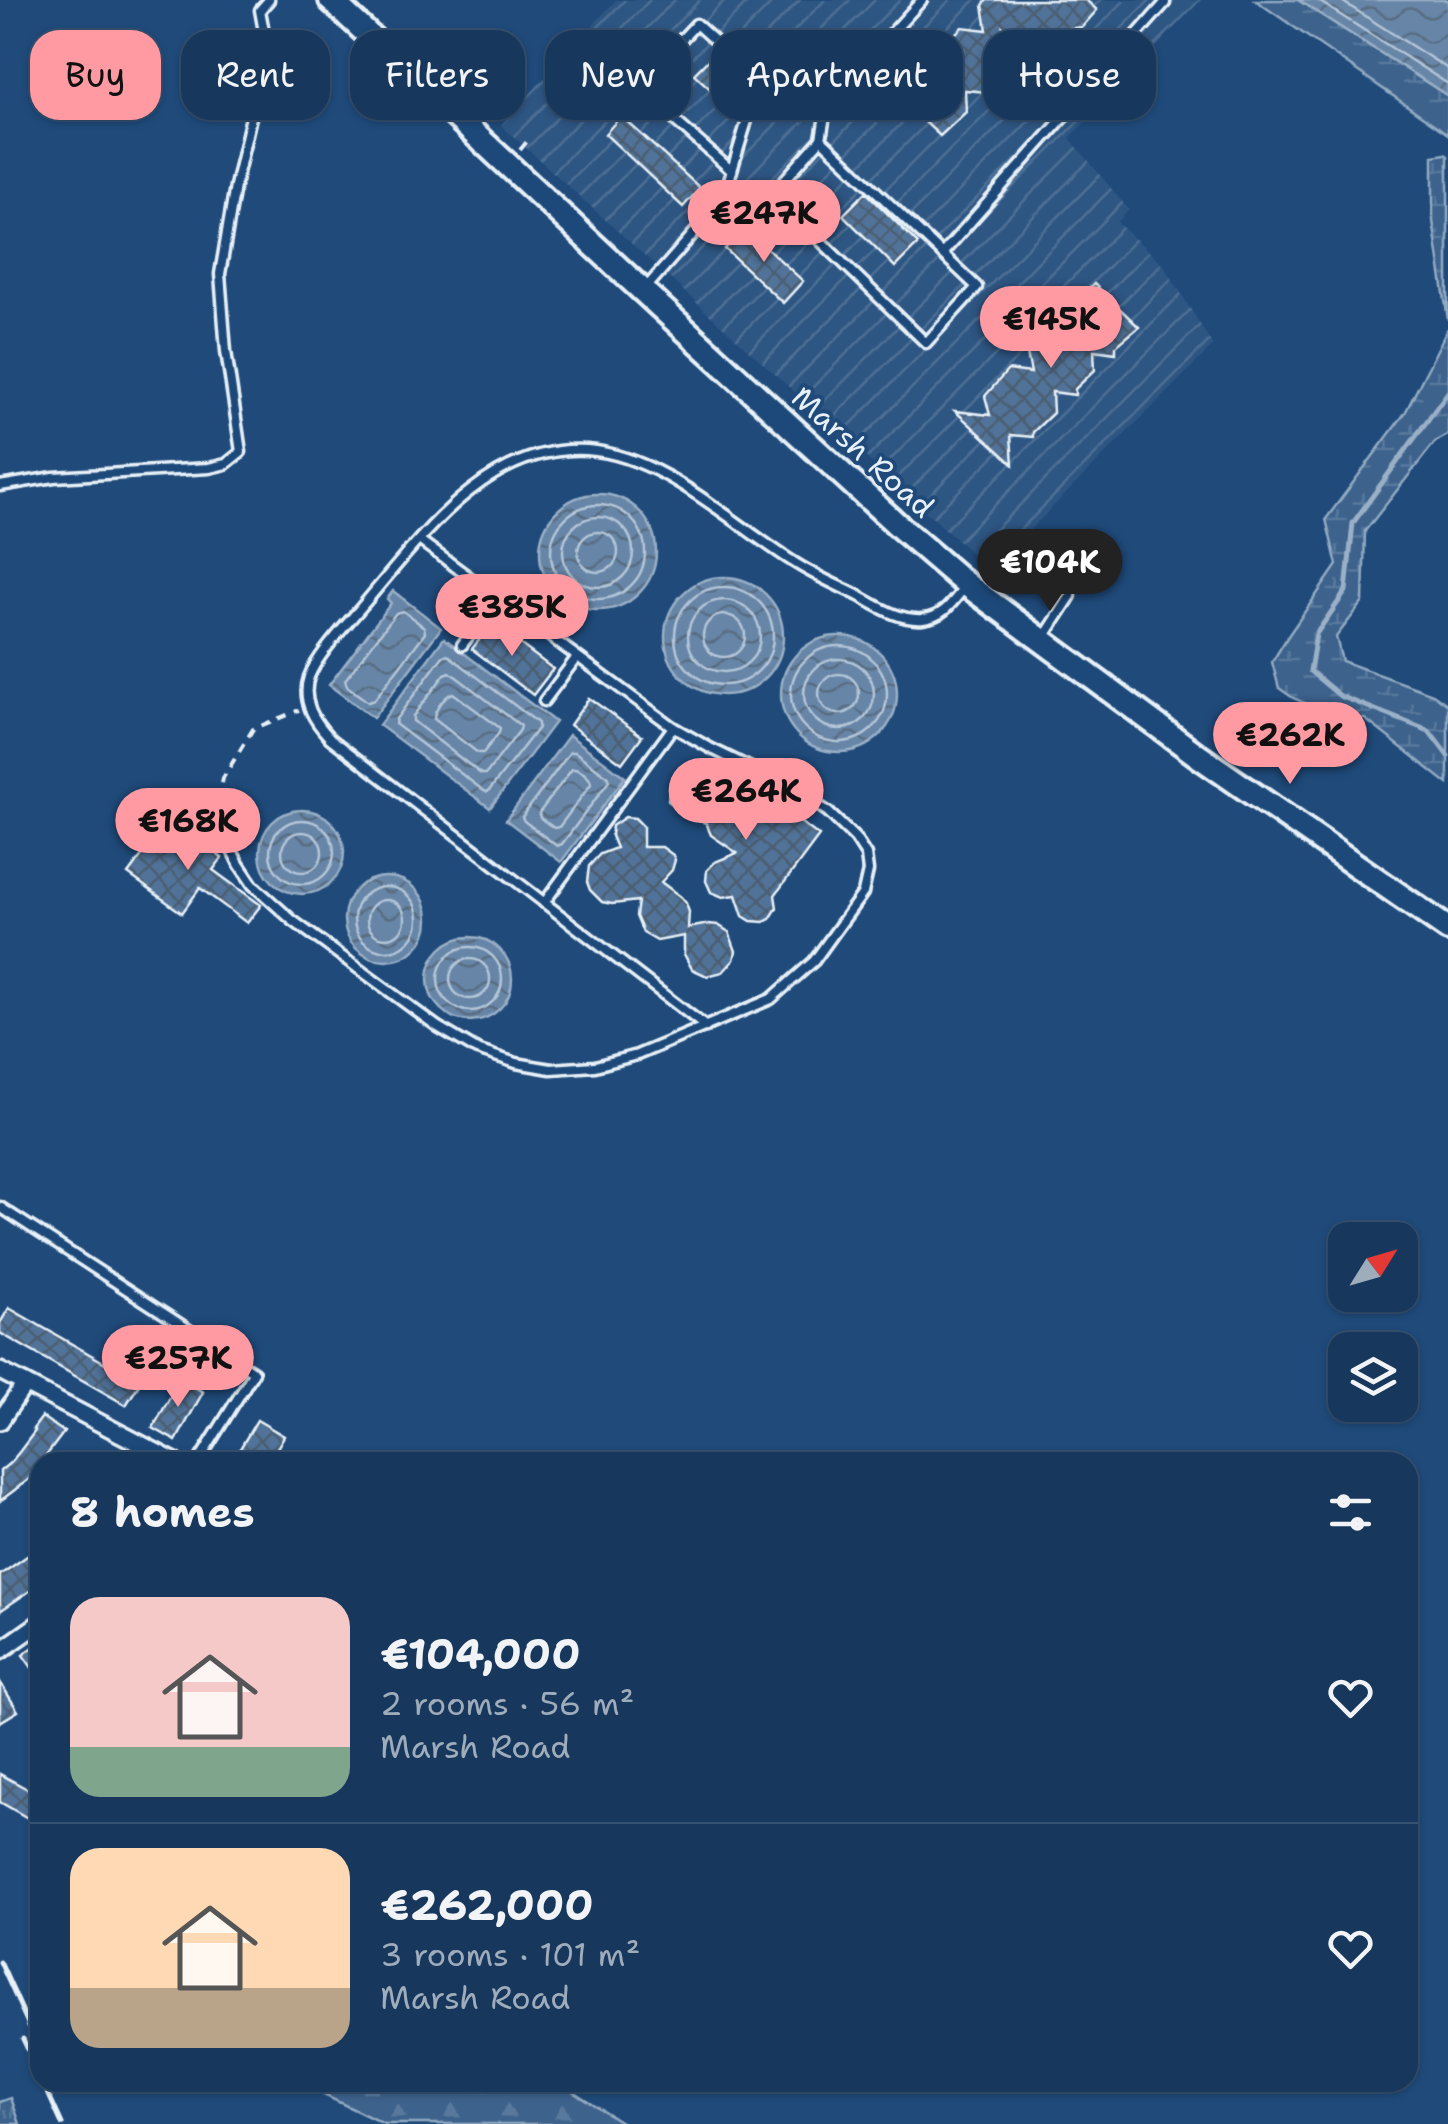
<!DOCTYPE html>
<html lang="en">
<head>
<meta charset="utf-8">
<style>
  :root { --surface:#17385c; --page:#244365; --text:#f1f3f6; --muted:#9eacbb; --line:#365272; --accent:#ff9aa2 }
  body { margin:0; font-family:"Shantell Sans",sans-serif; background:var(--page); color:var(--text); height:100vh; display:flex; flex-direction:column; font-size:38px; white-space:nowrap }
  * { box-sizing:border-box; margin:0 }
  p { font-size:32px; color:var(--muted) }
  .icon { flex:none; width:55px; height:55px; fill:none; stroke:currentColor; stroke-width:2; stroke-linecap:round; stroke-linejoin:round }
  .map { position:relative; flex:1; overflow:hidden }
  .side { position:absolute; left:30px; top:1452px; width:1388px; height:640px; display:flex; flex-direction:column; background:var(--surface); border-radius:30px; box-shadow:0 2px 8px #0004,0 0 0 2px var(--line) }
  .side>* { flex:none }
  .hud { position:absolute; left:30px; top:30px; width:1390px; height:90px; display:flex; gap:20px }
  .needle { width:65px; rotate:53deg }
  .tools { position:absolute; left:1328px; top:1222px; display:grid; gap:20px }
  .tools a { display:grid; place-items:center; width:90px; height:90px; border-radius:20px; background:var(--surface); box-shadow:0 2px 8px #0004,0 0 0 2px var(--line); font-size:50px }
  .price { position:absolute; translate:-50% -85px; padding:0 22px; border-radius:35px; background:var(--accent); color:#111; font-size:32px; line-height:65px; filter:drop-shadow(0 2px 5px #0008) }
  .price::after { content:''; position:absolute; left:50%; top:60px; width:30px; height:22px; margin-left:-15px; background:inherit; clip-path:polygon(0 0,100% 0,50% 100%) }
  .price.selected { background:#222; color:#fff }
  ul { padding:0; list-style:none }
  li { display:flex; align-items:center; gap:30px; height:250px; padding:0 40px }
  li+li { border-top:2px solid var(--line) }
  li span { display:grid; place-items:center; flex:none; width:280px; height:200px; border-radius:30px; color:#555 }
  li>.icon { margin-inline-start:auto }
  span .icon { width:120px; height:120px; fill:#fffc; stroke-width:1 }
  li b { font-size:42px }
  h2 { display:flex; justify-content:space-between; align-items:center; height:120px; padding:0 40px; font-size:42px }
  .pill { padding:0 35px; border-radius:30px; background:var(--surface); box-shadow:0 2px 8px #0004,0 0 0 2px var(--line); font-size:35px; line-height:90px }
  .pill.selected { background:var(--accent); color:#111 }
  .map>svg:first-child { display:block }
</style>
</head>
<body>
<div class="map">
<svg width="1448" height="2124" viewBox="0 0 1448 2124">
  <defs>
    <pattern id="industrial-furrows" width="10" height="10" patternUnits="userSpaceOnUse" patternTransform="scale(2.5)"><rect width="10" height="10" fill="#2e5683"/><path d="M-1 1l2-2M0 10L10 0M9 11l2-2" fill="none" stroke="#4c6f95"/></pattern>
    <pattern id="grass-tufts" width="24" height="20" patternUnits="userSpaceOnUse" patternTransform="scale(2.5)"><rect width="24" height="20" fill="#3c628c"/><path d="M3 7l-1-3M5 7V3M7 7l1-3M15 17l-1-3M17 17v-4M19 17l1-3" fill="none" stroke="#58799d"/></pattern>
    <pattern id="forest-firs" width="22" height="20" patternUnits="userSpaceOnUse" patternTransform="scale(2.5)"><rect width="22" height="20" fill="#3c628c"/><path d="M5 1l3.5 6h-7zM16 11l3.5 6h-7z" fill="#58799d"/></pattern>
    <pattern id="wetland-marsh" width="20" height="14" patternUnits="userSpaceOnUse" patternTransform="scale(2.5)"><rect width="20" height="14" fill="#3c628c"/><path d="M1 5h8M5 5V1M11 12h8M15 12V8" fill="none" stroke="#58799d"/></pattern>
    <pattern id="water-waves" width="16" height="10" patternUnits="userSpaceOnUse" patternTransform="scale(2.5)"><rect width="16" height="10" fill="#6685a7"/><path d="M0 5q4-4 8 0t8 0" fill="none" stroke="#596d82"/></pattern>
    <pattern id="building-cross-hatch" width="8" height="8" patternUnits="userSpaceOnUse" patternTransform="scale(2.5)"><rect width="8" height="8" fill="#517399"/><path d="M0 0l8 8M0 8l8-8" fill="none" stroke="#4c5e72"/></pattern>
  </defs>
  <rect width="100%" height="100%" fill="#1f4a7a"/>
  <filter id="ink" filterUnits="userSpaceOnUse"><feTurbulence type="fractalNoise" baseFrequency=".01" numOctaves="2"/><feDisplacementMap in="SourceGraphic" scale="20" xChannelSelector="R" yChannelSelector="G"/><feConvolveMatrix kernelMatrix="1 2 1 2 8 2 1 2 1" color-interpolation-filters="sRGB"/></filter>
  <g filter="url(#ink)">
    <path fill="url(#industrial-furrows)" d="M 616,0 L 1201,0 L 1070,138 L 1129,210 L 1117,222 L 1164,265 L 1213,346 L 990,570 L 501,125 Z"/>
    <path fill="url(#grass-tufts)" stroke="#92aac2" stroke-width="2.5" d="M 11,2098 L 20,2124 L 0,2124 L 0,2102 Z"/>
    <path fill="url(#forest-firs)" stroke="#92aac2" stroke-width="2.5" d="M 299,2083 L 560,2083 L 624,2124 L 384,2124 Z"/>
    <g fill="url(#wetland-marsh)" stroke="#92aac2" stroke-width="2.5">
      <path d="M 1255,0 L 1298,0 L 1448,96 L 1448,134 Z"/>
      <path d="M 1445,154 L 1448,156 L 1448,320 L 1433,221 L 1433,156 Z"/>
      <path d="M 1448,328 L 1448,435 L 1435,442 L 1365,531 L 1363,602 L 1336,637 L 1342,661 L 1433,694 L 1448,705 L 1448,784 L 1365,719 L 1341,719 L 1293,698 L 1279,688 L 1272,662 L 1288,636 L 1337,565 L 1326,519 L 1405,413 Z"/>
    </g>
    <g fill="url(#water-waves)" stroke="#9ab0c7" stroke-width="2.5">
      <path d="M 1298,0 L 1448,0 L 1448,96 Z"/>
      <circle cx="598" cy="552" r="58"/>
      <circle cx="724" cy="636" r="59"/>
      <path d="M 393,591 L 441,628 L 373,718 L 329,685 L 391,603 L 387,599 Z"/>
      <circle cx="839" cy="694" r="58"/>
      <path d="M 444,638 L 555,722 L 490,808 L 379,725 Z"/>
      <path d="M 569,735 L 625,777 L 561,862 L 506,820 Z"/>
      <circle cx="302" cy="852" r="42"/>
      <circle cx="386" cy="919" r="42"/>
      <circle cx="470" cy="979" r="42"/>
    </g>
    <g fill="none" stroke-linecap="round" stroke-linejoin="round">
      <g stroke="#b4c6d8" stroke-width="2.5">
        <path d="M 1317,0 L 1448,84"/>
        <path d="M 1340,0 L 1448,69"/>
        <circle cx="598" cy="552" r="47"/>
        <circle cx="598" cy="552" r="35"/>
        <circle cx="598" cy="552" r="20"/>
        <circle cx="724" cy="636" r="49"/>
        <circle cx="724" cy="636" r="36"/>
        <path d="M 403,611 L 424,627 L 425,633 L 374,700 L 368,702 L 347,686 L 345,680 L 396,613 Z"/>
        <circle cx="724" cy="636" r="21"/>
        <circle cx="839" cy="694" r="48"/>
        <path d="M 447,654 L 538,723 L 538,728 L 488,792 L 484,791 L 395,724 L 396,719 L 443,656 Z"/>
        <circle cx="839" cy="694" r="35"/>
        <path d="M 450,672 L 521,726 L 520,730 L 486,774 L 481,774 L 413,721 L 413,716 L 445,674 Z"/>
        <circle cx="839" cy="694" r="20"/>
        <path d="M 453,693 L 500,728 L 499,733 L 483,753 L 478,753 L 434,719 C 434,710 445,696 453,693 Z"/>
        <path d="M 570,752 L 575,752 L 607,776 L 609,781 L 562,844 L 557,846 L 524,821 L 522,817 Z"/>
        <path d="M 572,769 C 579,768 591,777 591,784 L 559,827 L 554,828 L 540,818 L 539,813 Z"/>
        <circle cx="302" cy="852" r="32"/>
        <circle cx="302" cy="852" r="20"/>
        <circle cx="386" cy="919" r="32"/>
        <circle cx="386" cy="919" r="19"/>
        <circle cx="470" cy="979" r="32"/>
        <circle cx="470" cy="979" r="20"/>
      </g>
      <path stroke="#9ab0c7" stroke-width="5" d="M 1448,392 L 1353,523 L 1346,591 L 1316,634 L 1310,671 L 1340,696 L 1429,731 L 1448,756"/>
    </g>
    <g fill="url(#building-cross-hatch)" stroke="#e8f1f8" stroke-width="2.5">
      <path d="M 987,0 L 1086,0 L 1097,10 L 1082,27 L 1057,30 L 1063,53 L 1057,53 L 1046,67 L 1003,27 L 1014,78 L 998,77 L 986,87 L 986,92 L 965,90 L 966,112 L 940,136 L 897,96 L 921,69 L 943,71 L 938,51 L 962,27 L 987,30 L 983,5 Z"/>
      <path d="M 712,56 L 737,80 L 720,98 L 694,74 Z"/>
      <path d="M 621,116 L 700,188 L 683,207 L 605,134 Z"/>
      <path d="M 866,192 L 918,244 L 895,267 L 843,215 Z"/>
      <path d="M 744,227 L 803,281 L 783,303 L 725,249 Z"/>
      <path d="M 1094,284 L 1139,327 L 1116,346 L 1116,353 L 1094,350 L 1095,370 L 1075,389 L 1075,395 L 1052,392 L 1053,413 L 1033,432 L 1033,437 L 1011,435 L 1013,464 L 955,411 L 990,415 L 985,396 L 1008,370 L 1031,373 L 1027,353 L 1051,328 L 1072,330 L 1068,311 Z"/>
      <path d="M 492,623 L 553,669 L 533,695 L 472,649 Z"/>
      <path d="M 589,698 L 642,736 L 622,763 L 570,725 Z"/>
      <path d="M 702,764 L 712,771 L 712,794 L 729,787 L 737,788 L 754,809 L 764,795 L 819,836 L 775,895 L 777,908 L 770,919 L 764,922 L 751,921 L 743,916 L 736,895 L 723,897 L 711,892 L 706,881 L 707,870 L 715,862 L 737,853 L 711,835 L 706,823 L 691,818 L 686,806 L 675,806 L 668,801 L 669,791 L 674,788 L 689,788 L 690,771 L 695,765 Z"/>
      <path d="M 625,817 L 635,818 L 643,826 L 643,847 L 662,847 L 673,855 L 675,860 L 672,870 L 661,882 L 681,897 L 686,903 L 689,912 L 688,928 L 709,924 L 718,925 L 729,932 L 736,951 L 734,960 L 723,972 L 707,976 L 692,969 L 684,954 L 684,936 L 657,941 L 643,933 L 636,916 L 638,901 L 612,904 L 602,902 L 590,890 L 587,882 L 589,866 L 600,854 L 616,848 L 611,836 L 612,826 Z"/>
      <path d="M 169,819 L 222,858 L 213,870 L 261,905 L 247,923 L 200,888 L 182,913 L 128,874 Z"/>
      <path d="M 9,1308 L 140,1383 L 126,1405 L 0,1333 L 0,1323 Z"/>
      <path d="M 180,1379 L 203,1392 L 176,1441 L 153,1428 Z"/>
      <path d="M 42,1417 L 64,1432 L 28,1480 L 0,1501 L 0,1471 L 11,1462 L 20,1451 L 35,1431 L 33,1429 Z"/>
      <path d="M 257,1420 L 284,1436 L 269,1462 L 232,1462 Z"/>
      <path d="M 40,1547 L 40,1584 L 0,1611 L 0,1575 Z"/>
      <path d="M 40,1642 L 40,1679 L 23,1655 Z"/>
      <path d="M 0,1682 L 18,1711 L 0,1722 Z"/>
      <path d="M 0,1774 L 40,1796 L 40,1825 L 0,1802 Z"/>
    </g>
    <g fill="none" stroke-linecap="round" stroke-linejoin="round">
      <g stroke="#e8f1f8" stroke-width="15">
        <g id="service">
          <path d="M 821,139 L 827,104 L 922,0"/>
          <path d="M 723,200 L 772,194 L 821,139 L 977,287 L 926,343 L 772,194"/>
          <path d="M 942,254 L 1165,3 L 1164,0"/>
          <path d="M 646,288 L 723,200 L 759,81 L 696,24 L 637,87 L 732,171"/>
          <path d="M 0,486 L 54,477 L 209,468 L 226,464 L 241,452 L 226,351 L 220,274 L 235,186 L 267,48 L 260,10 L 269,0"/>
          <path d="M 1043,639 L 1071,596"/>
          <path d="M 462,645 L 498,597"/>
          <path d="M 544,701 L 577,657"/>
          <path d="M 218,811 L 228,843 L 239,864 L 253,885 L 292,920 L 438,1027 L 477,1050 L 516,1063 L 551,1069 L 595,1066 L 637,1055 L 771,999 L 814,961 L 863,893 L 868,871 L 866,855 L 855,838 L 828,812 L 792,788 L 710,748 L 673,727 L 419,540"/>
          <path d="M 544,903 L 673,727"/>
          <path d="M 706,1027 L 330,738 C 314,721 301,701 309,677 C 317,655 348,623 364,604 C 421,537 487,444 587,450 C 662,455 730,522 792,561 C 813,575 837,585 859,596 C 879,607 900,621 923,619 C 943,617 952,603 964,588"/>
          <path d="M 0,1207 L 254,1372 L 198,1462"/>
        </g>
      </g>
      <g stroke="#e8f1f8" stroke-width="22">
        <g id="minor">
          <path d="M 0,1371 L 175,1462"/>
          <path d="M 0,1421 L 25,1384"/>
          <path d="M 0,1651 L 40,1623"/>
        </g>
      </g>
      <g stroke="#e8f1f8" stroke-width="30">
        <path id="secondary" d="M 331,0 L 643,291 L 902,529 L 967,585 L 1200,757 L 1448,929"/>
      </g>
      <g stroke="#e8f1f8" stroke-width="4" stroke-dasharray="10 8" stroke-linecap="butt">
        <path d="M 520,150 L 530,138"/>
        <path d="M 219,801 L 223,778 L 253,729 L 299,710"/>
      </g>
      <use href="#service" stroke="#1f4a7a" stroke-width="8"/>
      <use href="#minor" stroke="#1f4a7a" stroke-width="15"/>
      <use href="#secondary" stroke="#1f4a7a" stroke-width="22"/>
      <g stroke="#e8f1f8" stroke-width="5">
        <path d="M 0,1962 L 40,2050"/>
        <path d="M 23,2039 L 40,2075"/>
        <path d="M 43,2082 L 62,2124"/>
      </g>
    </g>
  </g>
  <g text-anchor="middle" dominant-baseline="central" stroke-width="8" stroke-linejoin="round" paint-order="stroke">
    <g font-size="30" fill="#e8f1f8" stroke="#1f4a7a">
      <text transform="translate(863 452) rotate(42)">Marsh Road</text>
    </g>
  </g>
</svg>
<div class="tools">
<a><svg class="needle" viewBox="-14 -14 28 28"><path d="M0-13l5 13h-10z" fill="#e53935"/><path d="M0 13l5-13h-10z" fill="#9eacbb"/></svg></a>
<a><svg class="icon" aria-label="layers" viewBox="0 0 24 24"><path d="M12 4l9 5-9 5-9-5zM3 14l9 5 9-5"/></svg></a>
</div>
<b class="price" style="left:764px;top:265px">€247K</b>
<b class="price" style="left:1051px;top:371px">€145K</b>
<b class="price selected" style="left:1050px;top:614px">€104K</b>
<b class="price" style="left:512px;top:659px">€385K</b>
<b class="price" style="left:1290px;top:787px">€262K</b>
<b class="price" style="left:746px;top:843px">€264K</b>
<b class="price" style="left:188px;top:873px">€168K</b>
<b class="price" style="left:178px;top:1410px">€257K</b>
<div class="hud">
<a class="pill selected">Buy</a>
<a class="pill">Rent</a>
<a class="pill">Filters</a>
<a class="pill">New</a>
<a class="pill">Apartment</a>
<a class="pill">House</a>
</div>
<section class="side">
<h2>8 homes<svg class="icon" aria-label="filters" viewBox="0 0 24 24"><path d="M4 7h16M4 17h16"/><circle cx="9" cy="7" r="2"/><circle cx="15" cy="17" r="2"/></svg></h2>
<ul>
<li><span style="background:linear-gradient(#f6c9c9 75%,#7fa58c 0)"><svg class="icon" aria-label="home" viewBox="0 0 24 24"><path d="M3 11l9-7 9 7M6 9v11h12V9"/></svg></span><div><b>€104,000</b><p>2 rooms · 56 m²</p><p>Marsh Road</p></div><svg class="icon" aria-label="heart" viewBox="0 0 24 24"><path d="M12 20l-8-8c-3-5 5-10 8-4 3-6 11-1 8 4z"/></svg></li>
<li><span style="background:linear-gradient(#ffd9b3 70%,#b9a48a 0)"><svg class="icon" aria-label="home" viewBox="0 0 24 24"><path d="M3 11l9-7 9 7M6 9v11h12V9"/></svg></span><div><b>€262,000</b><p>3 rooms · 101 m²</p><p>Marsh Road</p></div><svg class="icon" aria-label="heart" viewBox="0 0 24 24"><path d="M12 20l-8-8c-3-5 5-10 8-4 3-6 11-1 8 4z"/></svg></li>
</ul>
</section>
</div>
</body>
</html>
